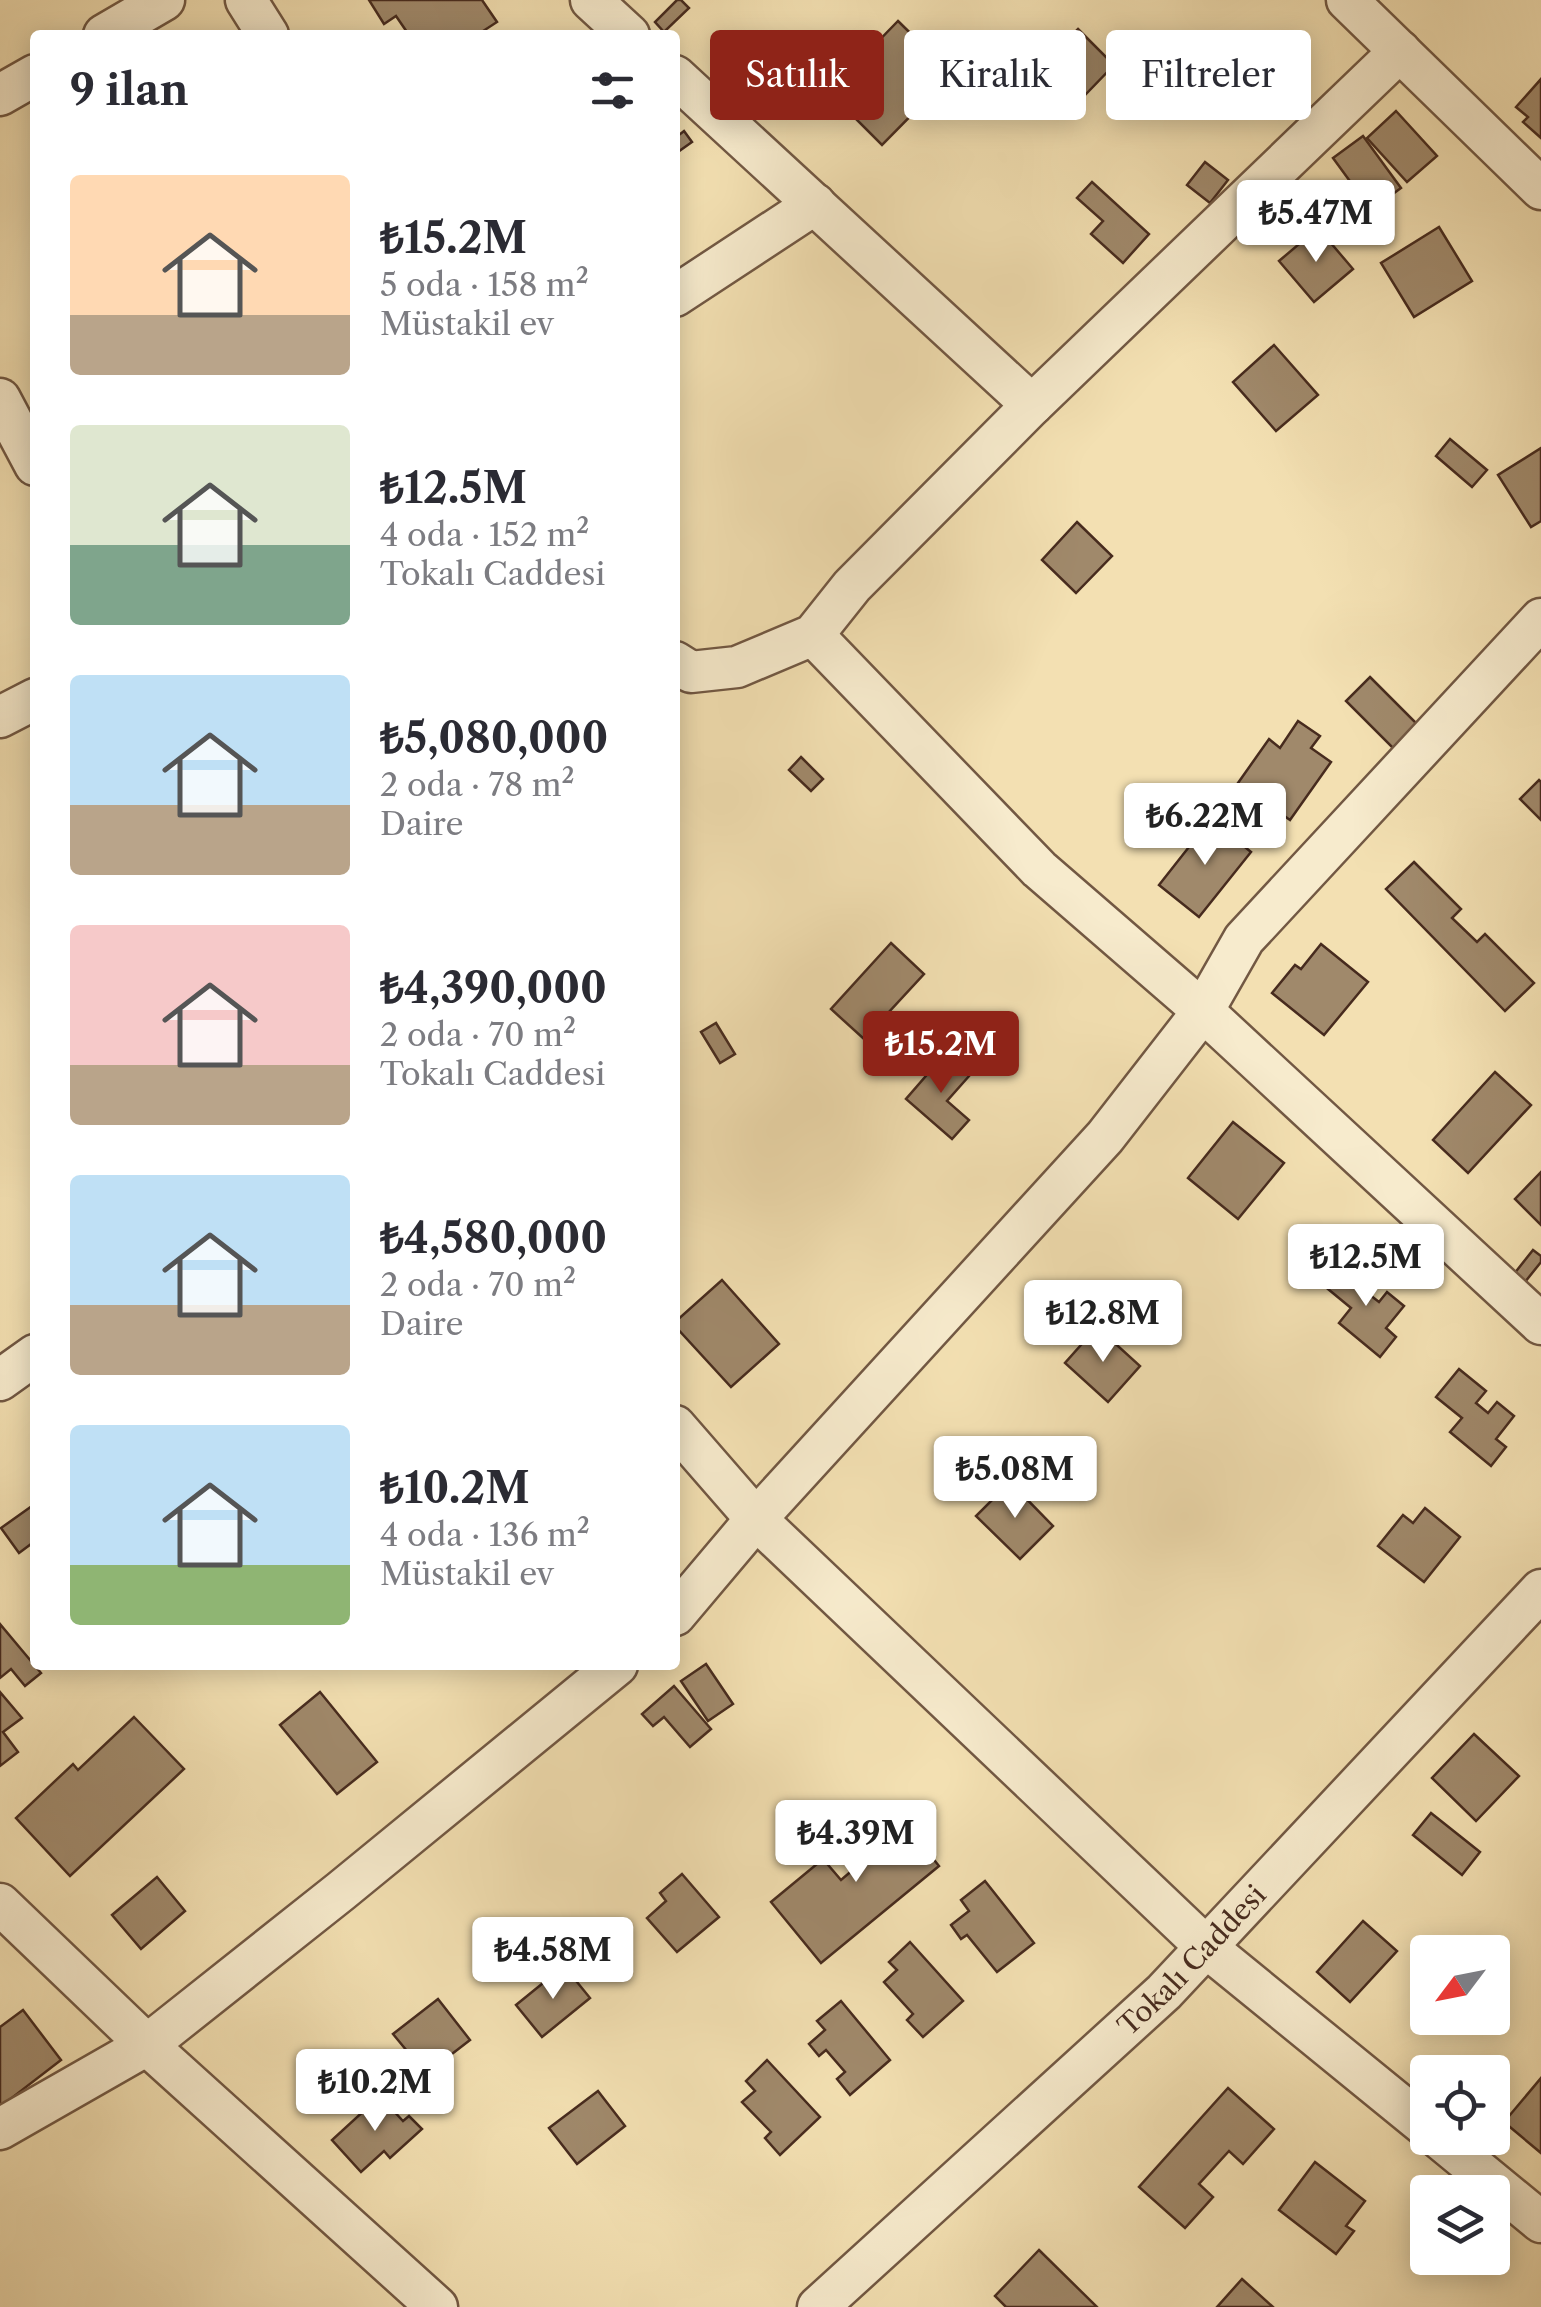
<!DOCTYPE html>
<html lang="tr">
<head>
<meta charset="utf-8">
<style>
  :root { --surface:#fff; --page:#f7f7f7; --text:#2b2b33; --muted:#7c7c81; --accent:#8f2418 }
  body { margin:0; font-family:"Libre Caslon Text",serif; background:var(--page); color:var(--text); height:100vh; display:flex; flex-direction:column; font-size:38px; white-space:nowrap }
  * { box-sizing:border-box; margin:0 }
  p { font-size:32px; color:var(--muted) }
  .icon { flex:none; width:55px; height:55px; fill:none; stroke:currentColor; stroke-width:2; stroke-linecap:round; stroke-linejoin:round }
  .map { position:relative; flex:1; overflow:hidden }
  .side { position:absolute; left:30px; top:30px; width:650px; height:1640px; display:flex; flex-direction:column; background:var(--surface); border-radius:10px; box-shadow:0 5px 25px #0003 }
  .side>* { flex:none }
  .hud { position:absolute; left:710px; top:30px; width:680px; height:90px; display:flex; gap:20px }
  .needle { width:65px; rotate:238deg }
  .buttons { position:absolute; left:1410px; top:1935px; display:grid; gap:20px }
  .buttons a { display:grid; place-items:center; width:100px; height:100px; border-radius:10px; background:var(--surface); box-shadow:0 5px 25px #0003; font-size:50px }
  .price { position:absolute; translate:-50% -85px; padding:0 22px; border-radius:10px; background:#fff; color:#222; font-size:32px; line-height:65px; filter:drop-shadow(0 2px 5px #0008) }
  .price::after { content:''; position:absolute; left:50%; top:60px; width:30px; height:22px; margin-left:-15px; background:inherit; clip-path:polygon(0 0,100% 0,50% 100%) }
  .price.selected { background:var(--accent); color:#fff }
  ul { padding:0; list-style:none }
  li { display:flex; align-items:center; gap:30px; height:250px; padding:0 40px }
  li span { display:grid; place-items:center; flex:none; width:280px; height:200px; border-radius:10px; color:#555 }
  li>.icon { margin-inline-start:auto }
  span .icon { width:120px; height:120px; fill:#fffc; stroke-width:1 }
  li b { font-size:42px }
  h2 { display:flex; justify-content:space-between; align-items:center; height:120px; padding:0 40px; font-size:42px }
  .chip { padding:0 35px; border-radius:10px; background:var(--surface); box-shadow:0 5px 25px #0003; font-size:35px; line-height:90px }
  .chip.selected { background:var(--accent); color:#fff }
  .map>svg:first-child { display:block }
</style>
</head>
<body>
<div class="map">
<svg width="1541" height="2307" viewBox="0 0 1541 2307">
  <rect width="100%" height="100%" fill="#f3e0b2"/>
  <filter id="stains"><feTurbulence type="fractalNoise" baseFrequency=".002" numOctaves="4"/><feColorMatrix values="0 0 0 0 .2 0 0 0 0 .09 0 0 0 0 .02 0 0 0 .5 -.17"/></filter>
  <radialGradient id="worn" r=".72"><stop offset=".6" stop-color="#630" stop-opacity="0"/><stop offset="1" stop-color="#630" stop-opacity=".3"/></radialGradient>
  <g fill="#a0896b" stroke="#472b1e" stroke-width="2.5">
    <path d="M 369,0 L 482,0 L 497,22 L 477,35 L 409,35 L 396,16 L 384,24 Z"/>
    <path d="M 677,0 L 681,0 L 689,8 L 664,32 L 655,22 Z"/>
    <path d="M 898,21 L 952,74 L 882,145 L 829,92 Z"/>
    <path d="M 1078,29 L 1114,65 L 1086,94 L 1049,58 Z"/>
    <path d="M 1541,79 L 1541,138 L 1523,122 L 1528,117 L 1516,107 Z"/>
    <path d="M 1396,111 L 1437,156 L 1407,182 L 1367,138 Z"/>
    <path d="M 684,131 L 692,142 L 675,154 L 675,138 Z"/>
    <path d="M 1363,136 L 1401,188 L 1371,210 L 1333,158 Z"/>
    <path d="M 1205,162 L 1228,180 L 1210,203 L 1187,185 Z"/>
    <path d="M 1092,182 L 1149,234 L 1123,263 L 1091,234 L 1103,221 L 1077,198 Z"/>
    <path d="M 1439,227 L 1472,281 L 1414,317 L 1381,263 Z"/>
    <path d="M 1318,228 L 1353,269 L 1314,302 L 1279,261 Z"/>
    <path d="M 1274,345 L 1318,395 L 1276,431 L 1233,382 Z"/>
    <path d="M 1450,439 L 1487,470 L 1472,487 L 1436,456 Z"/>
    <path d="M 1541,448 L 1541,521 L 1531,527 L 1498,475 Z"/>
    <path d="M 1077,522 L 1112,556 L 1076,593 L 1042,560 Z"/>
    <path d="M 1370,677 L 1417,724 L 1393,748 L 1346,701 Z"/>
    <path d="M 1298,721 L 1320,736 L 1311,748 L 1331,762 L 1290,820 L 1238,783 L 1269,739 L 1280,748 Z"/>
    <path d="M 801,757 L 823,779 L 811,791 L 789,770 Z"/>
    <path d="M 1539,780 L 1541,782 L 1541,820 L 1520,799 Z"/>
    <path d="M 1211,819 L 1251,852 L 1199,917 L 1159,885 Z"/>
    <path d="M 1414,862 L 1461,909 L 1452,918 L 1477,942 L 1485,934 L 1534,983 L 1505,1011 L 1386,889 Z"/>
    <path d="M 891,943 L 924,974 L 864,1039 L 831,1009 Z"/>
    <path d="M 1321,944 L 1368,982 L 1324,1035 L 1272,993 L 1295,965 L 1301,969 Z"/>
    <path d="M 716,1023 L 735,1054 L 720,1063 L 701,1032 Z"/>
    <path d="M 945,1054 L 970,1075 L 947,1101 L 969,1120 L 952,1139 L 906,1099 Z"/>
    <path d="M 1495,1072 L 1531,1105 L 1468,1173 L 1433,1140 Z"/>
    <path d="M 1233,1122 L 1284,1163 L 1238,1219 L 1188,1178 Z"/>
    <path d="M 1541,1172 L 1541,1225 L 1515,1199 Z"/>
    <path d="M 1533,1250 L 1541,1256 L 1541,1262 L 1521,1287 L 1510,1279 Z"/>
    <path d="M 1350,1261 L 1374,1281 L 1365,1291 L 1379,1302 L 1387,1292 L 1404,1306 L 1386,1328 L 1396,1337 L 1380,1357 L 1339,1323 L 1351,1308 L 1328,1289 Z"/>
    <path d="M 722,1280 L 779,1344 L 731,1387 L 675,1326 L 675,1322 Z"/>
    <path d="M 1097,1327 L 1140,1366 L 1108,1402 L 1065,1363 Z"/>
    <path d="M 1459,1369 L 1486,1391 L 1476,1403 L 1488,1413 L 1497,1402 L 1514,1416 L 1496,1439 L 1506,1447 L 1491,1466 L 1450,1432 L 1462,1418 L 1436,1397 Z"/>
    <path d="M 1010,1482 L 1053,1526 L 1020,1559 L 976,1516 Z"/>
    <path d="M 32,1506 L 35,1510 L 35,1541 L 19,1553 L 1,1528 Z"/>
    <path d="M 1425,1508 L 1460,1537 L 1424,1582 L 1378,1546 L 1403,1515 L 1413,1523 Z"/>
    <path d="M 0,1624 L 41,1673 L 25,1686 L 11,1669 L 0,1678 Z"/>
    <path d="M 706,1664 L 733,1704 L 708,1721 L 681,1681 Z"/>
    <path d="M 674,1686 L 711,1729 L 690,1747 L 664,1717 L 653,1726 L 642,1714 Z"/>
    <path d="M 0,1692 L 22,1718 L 3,1732 L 18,1752 L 0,1766 Z"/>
    <path d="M 320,1692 L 377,1762 L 337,1794 L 280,1725 Z"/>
    <path d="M 134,1717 L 184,1769 L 70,1876 L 16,1818 L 73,1764 L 78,1770 Z"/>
    <path d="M 1474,1734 L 1519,1776 L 1476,1821 L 1432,1778 Z"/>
    <path d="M 891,1806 L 939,1866 L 821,1963 L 771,1902 L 823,1859 L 841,1880 L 855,1868 L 839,1848 Z"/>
    <path d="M 1431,1813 L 1480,1852 L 1462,1875 L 1413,1835 Z"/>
    <path d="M 682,1874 L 719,1917 L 677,1952 L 647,1918 L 666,1901 L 660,1893 Z"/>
    <path d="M 157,1877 L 185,1911 L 141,1949 L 112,1915 Z"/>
    <path d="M 985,1881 L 1034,1943 L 997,1972 L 967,1935 L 961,1939 L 951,1925 L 969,1911 L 961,1900 Z"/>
    <path d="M 1363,1921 L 1397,1951 L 1350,2002 L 1317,1972 Z"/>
    <path d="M 910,1942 L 963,2001 L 923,2037 L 907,2020 L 913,2014 L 884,1982 L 897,1970 L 889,1962 Z"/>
    <path d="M 564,1966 L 590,1998 L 542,2037 L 516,2005 Z"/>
    <path d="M 438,1999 L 470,2040 L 426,2074 L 393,2034 Z"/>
    <path d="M 841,2001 L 890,2060 L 850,2095 L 837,2079 L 845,2072 L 826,2050 L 819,2056 L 809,2044 L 825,2030 L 817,2021 Z"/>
    <path d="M 23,2010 L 61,2060 L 0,2107 L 0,2027 Z"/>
    <path d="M 767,2060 L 820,2117 L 780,2155 L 765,2138 L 771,2132 L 742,2102 L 755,2091 L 746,2081 Z"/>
    <path d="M 1541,2078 L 1541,2153 L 1504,2122 Z"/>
    <path d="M 1228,2088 L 1274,2129 L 1243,2164 L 1229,2151 L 1199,2184 L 1213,2197 L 1185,2228 L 1139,2187 Z"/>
    <path d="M 598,2091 L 625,2126 L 577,2164 L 549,2128 Z"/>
    <path d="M 380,2096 L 403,2121 L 409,2116 L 422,2129 L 390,2158 L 384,2151 L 361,2172 L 332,2140 Z"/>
    <path d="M 1315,2162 L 1365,2201 L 1346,2226 L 1354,2231 L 1336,2254 L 1279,2210 Z"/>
    <path d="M 1039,2250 L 1097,2307 L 1006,2307 L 995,2296 Z"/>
    <path d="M 1242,2279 L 1273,2307 L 1217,2307 Z"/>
  </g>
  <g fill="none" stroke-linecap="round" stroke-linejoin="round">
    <g stroke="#725843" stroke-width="45">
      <g id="minor">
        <path d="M 246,0 L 268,35"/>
        <path d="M 591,0 L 629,35"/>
        <path d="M 1347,0 L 1541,189"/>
        <path d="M 104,35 L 164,0"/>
        <path d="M 675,76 L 1032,405"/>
        <path d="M 0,95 L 35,75"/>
        <path d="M 675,296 L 815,204"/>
        <path d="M 0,399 L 35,465"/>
        <path d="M 813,635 L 1039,869 L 1203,1011 L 1541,1324"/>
        <path d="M 675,662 L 691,672 L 737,667 L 813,635 L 852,586 L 1032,405 L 1400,51"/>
        <path d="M 0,717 L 35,699"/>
        <path d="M 0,1380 L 35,1355"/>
        <path d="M 675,1426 L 756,1519 L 1206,1947 L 1428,2128"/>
        <path d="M 675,1615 L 756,1519 L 1105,1137 L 1203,1011 L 1244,939 L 1541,619"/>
        <path d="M 0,1904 L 147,2045 L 437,2307"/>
        <path d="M 0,2129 L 147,2045 L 341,1891 L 617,1665"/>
        <path d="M 1439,2138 L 1541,2222"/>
        <path id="s1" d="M 818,2307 L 1164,1992 L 1541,1590"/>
      </g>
    </g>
    <use href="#minor" stroke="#f7ebcd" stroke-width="40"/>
  </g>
  <g text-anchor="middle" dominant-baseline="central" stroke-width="10" stroke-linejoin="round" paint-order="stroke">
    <g font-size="28" fill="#472b1e" stroke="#f7ebcd">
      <text stroke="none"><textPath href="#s1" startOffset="510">Tokalı Caddesi</textPath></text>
    </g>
  </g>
  <rect width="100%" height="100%" filter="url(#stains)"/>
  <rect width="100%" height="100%" fill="url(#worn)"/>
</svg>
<div class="buttons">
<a><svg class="needle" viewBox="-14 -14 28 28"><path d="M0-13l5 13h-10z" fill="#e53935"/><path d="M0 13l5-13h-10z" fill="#7c7c81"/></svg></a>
<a><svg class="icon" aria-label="locate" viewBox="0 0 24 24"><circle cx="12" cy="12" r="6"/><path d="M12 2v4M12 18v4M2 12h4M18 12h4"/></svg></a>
<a><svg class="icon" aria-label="layers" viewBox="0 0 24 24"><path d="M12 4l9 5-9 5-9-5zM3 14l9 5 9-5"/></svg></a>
</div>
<b class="price" style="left:1316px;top:265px">₺5.47M</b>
<b class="price" style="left:1205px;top:868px">₺6.22M</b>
<b class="price selected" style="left:941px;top:1096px">₺15.2M</b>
<b class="price" style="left:1366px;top:1309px">₺12.5M</b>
<b class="price" style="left:1103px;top:1365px">₺12.8M</b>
<b class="price" style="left:1015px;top:1521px">₺5.08M</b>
<b class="price" style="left:856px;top:1885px">₺4.39M</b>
<b class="price" style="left:553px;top:2002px">₺4.58M</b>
<b class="price" style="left:375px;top:2134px">₺10.2M</b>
<div class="hud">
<a class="chip selected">Satılık</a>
<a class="chip">Kiralık</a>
<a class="chip">Filtreler</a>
</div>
<section class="side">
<h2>9 ilan<svg class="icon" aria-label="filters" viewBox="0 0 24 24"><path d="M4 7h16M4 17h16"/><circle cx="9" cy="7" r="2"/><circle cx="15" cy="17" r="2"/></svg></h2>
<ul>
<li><span style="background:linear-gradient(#ffd9b3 70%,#b9a48a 0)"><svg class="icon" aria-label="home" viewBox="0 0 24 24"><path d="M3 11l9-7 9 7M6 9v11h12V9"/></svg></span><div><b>₺15.2M</b><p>5 oda · 158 m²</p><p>Müstakil ev</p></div></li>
<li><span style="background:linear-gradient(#dfe7d0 60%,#7fa58c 0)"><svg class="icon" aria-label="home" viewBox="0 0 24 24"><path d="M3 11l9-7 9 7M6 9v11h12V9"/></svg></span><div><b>₺12.5M</b><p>4 oda · 152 m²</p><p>Tokalı Caddesi</p></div></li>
<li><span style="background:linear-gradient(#bfe0f5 65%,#b9a48a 0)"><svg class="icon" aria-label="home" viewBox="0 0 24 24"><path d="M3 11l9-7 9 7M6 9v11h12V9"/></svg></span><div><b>₺5,080,000</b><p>2 oda · 78 m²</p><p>Daire</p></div></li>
<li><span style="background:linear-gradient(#f6c9c9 70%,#b9a48a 0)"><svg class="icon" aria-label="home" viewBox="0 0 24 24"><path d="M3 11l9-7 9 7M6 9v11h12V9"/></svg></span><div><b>₺4,390,000</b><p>2 oda · 70 m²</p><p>Tokalı Caddesi</p></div></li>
<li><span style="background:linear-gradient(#bfe0f5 65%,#b9a48a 0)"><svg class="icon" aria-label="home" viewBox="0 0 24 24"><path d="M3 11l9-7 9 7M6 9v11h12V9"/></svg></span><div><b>₺4,580,000</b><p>2 oda · 70 m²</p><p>Daire</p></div></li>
<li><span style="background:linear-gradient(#bfe0f5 70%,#8fb573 0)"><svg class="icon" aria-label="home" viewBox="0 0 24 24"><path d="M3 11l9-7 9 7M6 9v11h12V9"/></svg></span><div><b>₺10.2M</b><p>4 oda · 136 m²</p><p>Müstakil ev</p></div></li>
</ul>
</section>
</div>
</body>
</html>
